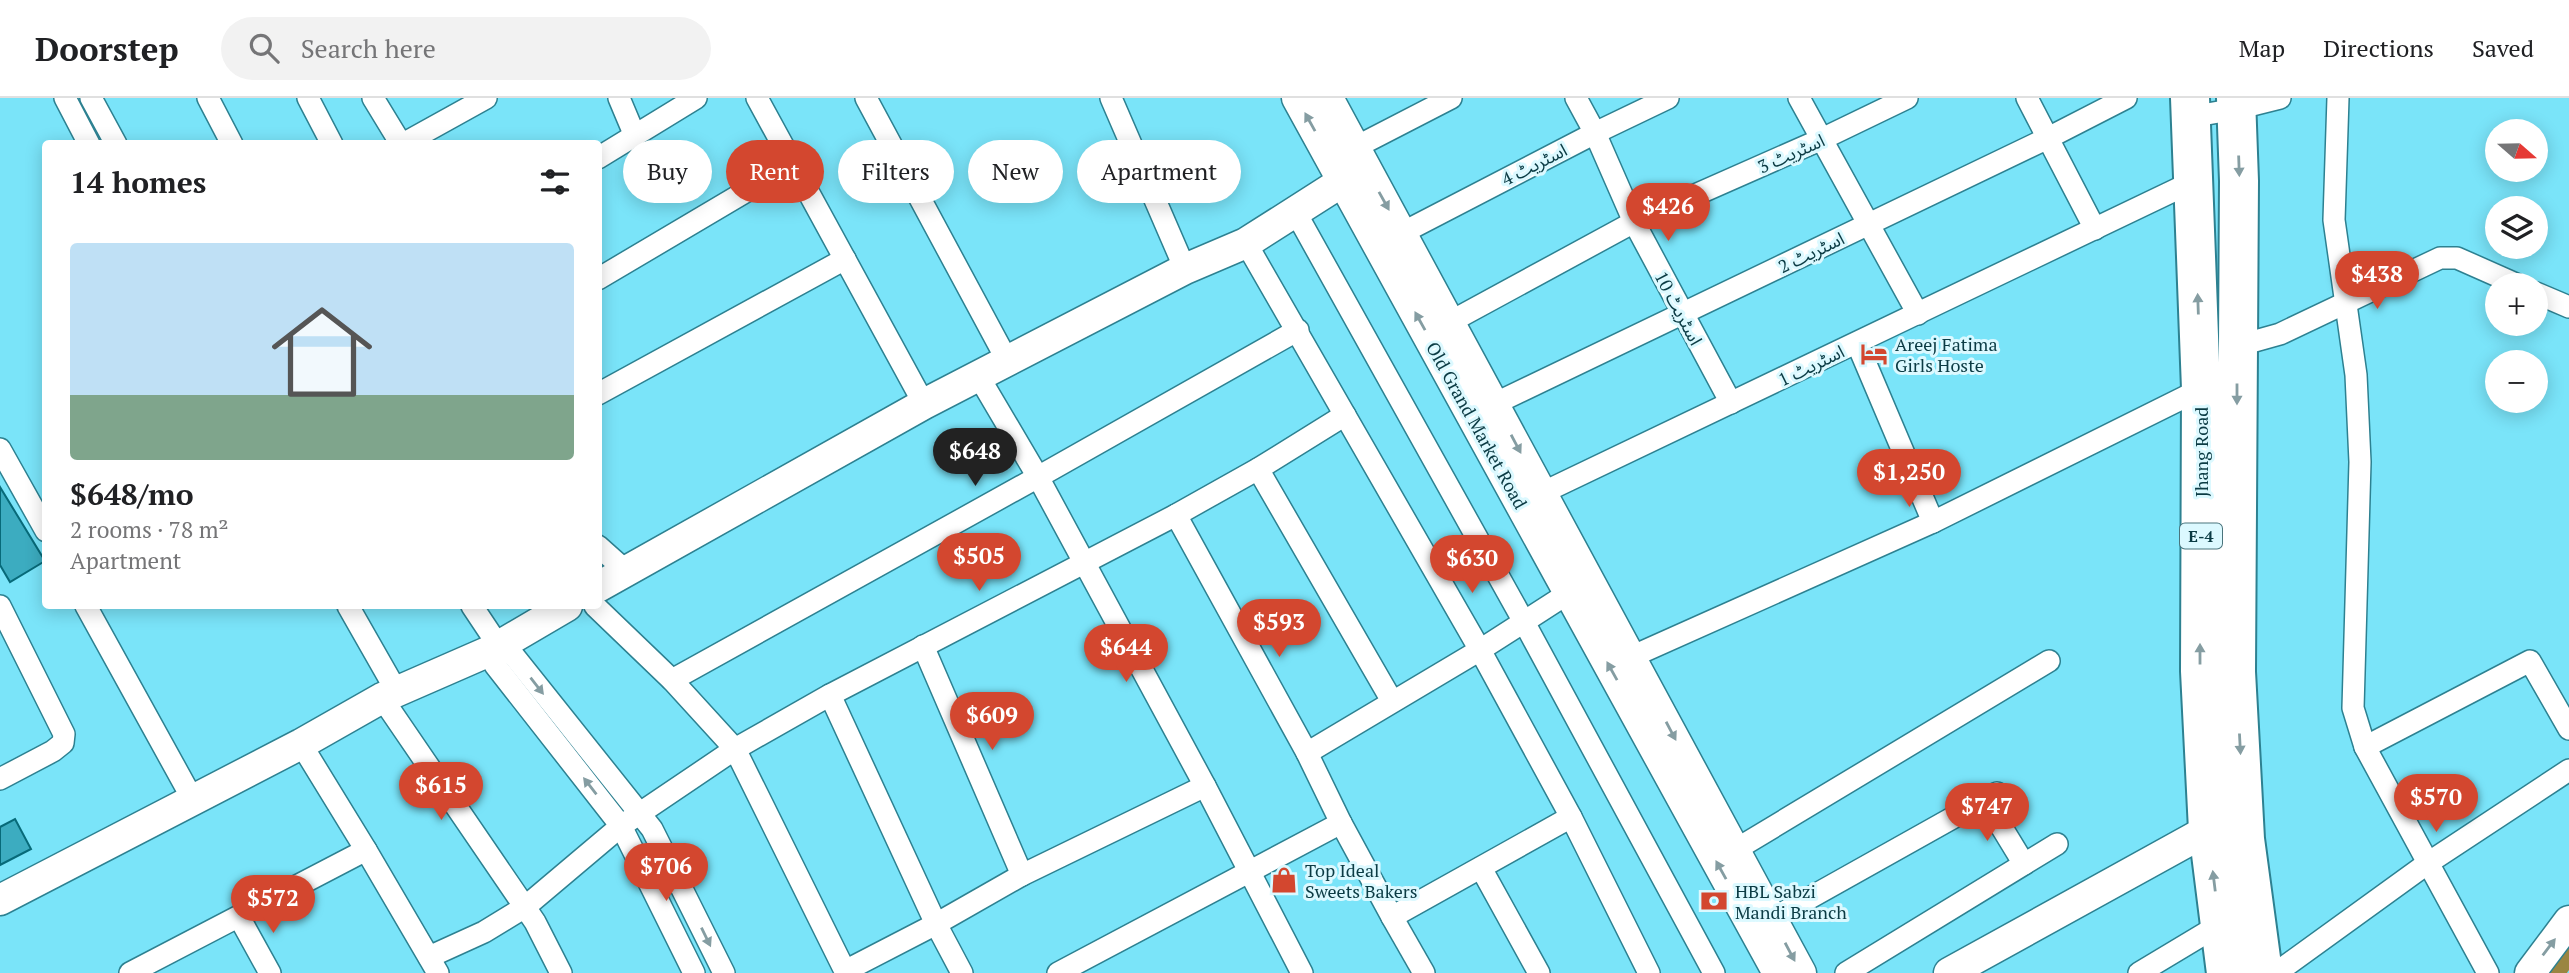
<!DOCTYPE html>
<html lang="en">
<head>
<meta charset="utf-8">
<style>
  :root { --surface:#fff; --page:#f2f2f2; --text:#202124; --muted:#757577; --line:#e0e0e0; --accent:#d3472f }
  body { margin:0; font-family:"PT Serif","Noto Sans Arabic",serif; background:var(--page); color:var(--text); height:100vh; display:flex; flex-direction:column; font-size:26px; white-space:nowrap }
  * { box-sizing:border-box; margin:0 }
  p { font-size:23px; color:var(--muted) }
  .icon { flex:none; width:38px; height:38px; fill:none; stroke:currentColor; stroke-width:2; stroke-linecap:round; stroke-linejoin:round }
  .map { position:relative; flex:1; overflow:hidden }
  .sheet { position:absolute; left:42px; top:42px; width:560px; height:469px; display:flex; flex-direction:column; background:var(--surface); border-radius:7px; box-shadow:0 4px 18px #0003 }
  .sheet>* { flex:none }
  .banner { position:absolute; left:623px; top:42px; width:665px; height:63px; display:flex; gap:14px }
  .needle { width:46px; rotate:110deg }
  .controls { position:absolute; left:2485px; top:21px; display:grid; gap:14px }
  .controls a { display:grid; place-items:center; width:63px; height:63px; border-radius:50%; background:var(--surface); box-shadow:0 4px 18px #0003; font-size:35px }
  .price { position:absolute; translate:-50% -60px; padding:0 16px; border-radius:24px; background:var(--accent); color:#fff; font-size:23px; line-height:46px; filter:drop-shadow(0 2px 4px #0008) }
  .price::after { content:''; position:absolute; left:50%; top:42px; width:21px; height:16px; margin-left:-10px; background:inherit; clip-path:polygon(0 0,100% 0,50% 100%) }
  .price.current { background:#222; color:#fff }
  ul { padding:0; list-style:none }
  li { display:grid; align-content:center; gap:14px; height:371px; padding:0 28px }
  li+li { border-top:2px solid var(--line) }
  li span { display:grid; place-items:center; height:217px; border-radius:7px; color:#555 }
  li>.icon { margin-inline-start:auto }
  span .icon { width:126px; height:126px; fill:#fffc; stroke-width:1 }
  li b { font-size:30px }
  h2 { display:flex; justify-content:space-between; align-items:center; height:84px; padding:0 28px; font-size:30px }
  .tag { padding:0 24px; border-radius:32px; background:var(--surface); box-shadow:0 4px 18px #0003; font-size:24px; line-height:63px }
  .tag.current { background:var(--accent); color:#fff }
  header { display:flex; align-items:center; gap:42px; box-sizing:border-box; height:98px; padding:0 35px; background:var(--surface); border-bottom:2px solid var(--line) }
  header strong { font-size:33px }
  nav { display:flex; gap:38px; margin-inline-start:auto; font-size:24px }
  .search { width:490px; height:63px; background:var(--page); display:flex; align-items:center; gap:18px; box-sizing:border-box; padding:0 24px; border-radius:38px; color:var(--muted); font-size:26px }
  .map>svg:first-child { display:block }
</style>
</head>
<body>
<header>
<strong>Doorstep</strong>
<div class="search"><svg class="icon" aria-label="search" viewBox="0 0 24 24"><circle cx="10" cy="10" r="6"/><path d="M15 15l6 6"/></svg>Search here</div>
<nav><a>Map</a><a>Directions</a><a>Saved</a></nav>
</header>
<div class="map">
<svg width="2569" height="875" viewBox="0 0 2569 875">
  <rect width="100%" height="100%" fill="#7ae4f9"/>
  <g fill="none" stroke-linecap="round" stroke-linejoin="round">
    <path stroke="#9a8541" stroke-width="21" d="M 2554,875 L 2569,854"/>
  </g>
  <g fill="#3cacc0" stroke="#076a79" stroke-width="2">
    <path d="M 0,389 L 45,463 L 10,484 L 0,467 Z"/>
    <path d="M 15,721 L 31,751 L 0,767 L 0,729 Z"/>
  </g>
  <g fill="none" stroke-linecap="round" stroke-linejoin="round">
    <g stroke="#2d8191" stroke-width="24">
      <g id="street">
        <path d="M 65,0 L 89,46"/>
        <path d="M 91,0 L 116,46"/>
        <path d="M 208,0 L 232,46"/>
        <path d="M 308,0 L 332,46"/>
        <path d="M 373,0 L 401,46"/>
        <path d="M 619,0 L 635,38"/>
        <path d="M 757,0 L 924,306"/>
        <path d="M 866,0 L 1008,264"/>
        <path d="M 1111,0 L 1185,171"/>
        <path d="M 1576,0 L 1595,35 L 1634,124 L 1731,305"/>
        <path d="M 1799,0 L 1918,216"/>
        <path d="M 2027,0 L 2095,131"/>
        <path d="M 2338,0 L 2334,122 L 2356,277 L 2360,364 L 2353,610 L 2365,649 L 2488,875"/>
        <path d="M 2190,19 L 2236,11 L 2280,0"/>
        <path d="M 403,46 L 486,0"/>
        <path d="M 1354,50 L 1451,0"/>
        <path d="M 598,60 L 696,0"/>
        <path d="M 1296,115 L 1524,524 L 1714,875"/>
        <path d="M 1402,135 L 1595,35 L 1668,0"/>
        <path d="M 1246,145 L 1480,552 L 1571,719 L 1649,875"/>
        <path d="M 598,181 L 794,65"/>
        <path d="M 2536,195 L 2569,209"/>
        <path d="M 1450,224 L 1634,124 L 1822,41 L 1907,0"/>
        <path d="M 1857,245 L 1933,424"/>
        <path d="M 2230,250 L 2280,236 L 2440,160 L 2457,160 L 2518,187"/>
        <path d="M 979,279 L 1038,379 L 1205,688 L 1302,875"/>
        <path d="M 598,296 L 845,161"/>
        <path d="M 1494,306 L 2048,40 L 2126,0"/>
        <path d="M 0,351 L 46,433"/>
        <path d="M 1258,371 L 1392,603"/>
        <path d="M 1542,395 L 2194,83"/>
        <path d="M 1176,417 L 1307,655 L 1341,725 L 1392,819 L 1571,719"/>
        <path d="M 598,448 L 626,473"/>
        <path d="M 0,508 L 64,636 L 63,645 L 53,653 L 0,681"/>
        <path d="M 86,508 L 193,702"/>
        <path d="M 348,508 L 397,594"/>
        <path d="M 472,508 L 492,538 L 514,558 L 652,731 L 724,875"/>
        <path d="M 595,508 L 672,582 L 735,651 L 843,869 L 847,872 L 936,826 L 1022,777 L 1205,688"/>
        <path d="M 492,540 L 495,567 L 621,728 L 694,875"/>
        <path d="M 923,548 L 1022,777"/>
        <path d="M 1631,559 L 1933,424 L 2201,291"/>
        <path d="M 672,582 L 1038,379 L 1298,232"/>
        <path d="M 830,597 L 936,826 L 962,875"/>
        <path d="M 382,600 L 535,824 L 561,875"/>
        <path d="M 301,646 L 366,752 L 438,875"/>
        <path d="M 2365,649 L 2530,563 L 2569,631"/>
        <path d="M 1307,655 L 1480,552 L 1581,487"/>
        <path d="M 1985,702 L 2024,766"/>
        <path d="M 1735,752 L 2049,563"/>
        <path d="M 1481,770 L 1539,875"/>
        <path d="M 239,819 L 270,875"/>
        <path d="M 1392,819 L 1424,875"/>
        <path d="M 1772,821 L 1997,695"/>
        <path d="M 429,859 L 484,834 L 525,809 L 621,728 L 735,651 L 830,597 L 1176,417 L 1258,371 L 1345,317"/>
        <path d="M 130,875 L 366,752"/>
        <path d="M 1058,875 L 1341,725"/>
        <path d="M 1846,875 L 2057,746"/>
        <path d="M 2139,875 L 2219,827"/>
        <path d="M 2276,875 L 2428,765 L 2569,672"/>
      </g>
    </g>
    <g stroke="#2d8191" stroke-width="33">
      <g id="secondary">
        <path d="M 1297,0 L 1778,875"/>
        <path d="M 1328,0 L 1801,875"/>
        <path d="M 598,489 L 924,306 L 1185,171 L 1246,145 L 1359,73"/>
        <path d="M 0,802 L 301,646 L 382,600 L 492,552 L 567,508"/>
        <path d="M 1949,875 L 2208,732"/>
        <path d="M 2530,875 L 2569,823"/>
      </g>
    </g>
    <g stroke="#2d8191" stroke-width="42">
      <g id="highway">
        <path d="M 2190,0 L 2201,291 L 2200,573 L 2208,732 L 2226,875"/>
        <path d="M 2236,0 L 2239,83 L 2236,574 L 2245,741 L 2263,875"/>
      </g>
    </g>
    <use href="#street" stroke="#fff" stroke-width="21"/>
    <use href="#secondary" stroke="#fff" stroke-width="30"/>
    <use href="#highway" stroke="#fff" stroke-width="38"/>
  </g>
  <defs><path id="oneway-solid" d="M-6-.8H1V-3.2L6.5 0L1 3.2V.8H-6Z" transform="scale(1.75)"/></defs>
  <g fill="#859da2">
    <use href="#oneway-solid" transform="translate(1310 24) rotate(-119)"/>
    <use href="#oneway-solid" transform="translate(2239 68) rotate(88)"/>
    <use href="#oneway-solid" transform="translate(1384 103) rotate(61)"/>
    <use href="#oneway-solid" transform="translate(2198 206) rotate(-92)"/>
    <use href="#oneway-solid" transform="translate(1420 223) rotate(-119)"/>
    <use href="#oneway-solid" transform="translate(2237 296) rotate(90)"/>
    <use href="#oneway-solid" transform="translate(1516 346) rotate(62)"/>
    <use href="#oneway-solid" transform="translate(2200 556) rotate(-90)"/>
    <use href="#oneway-solid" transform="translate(1612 573) rotate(-119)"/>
    <use href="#oneway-solid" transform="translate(537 588) rotate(52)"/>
    <use href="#oneway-solid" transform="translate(1671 633) rotate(62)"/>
    <use href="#oneway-solid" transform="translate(2240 646) rotate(87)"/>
    <use href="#oneway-solid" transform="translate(590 688) rotate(-128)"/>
    <use href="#oneway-solid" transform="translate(1721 772) rotate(-119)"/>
    <use href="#oneway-solid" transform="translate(2214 783) rotate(-97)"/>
    <use href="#oneway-solid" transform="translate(706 839) rotate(64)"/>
    <use href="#oneway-solid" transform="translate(2549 849) rotate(-53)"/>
    <use href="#oneway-solid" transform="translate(1790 854) rotate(62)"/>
  </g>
  <defs>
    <g id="hotel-bare" transform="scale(2.1)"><path d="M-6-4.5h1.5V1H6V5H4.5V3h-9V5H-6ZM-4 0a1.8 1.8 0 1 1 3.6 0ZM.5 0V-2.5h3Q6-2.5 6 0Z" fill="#d3472f" stroke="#dcf9ff" stroke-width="2.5" paint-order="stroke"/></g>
    <g id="shop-bare" transform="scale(2.1)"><path d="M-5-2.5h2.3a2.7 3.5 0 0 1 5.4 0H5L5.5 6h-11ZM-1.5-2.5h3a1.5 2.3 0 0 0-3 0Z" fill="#d3472f" stroke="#dcf9ff" stroke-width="2.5" paint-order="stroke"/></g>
    <g id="bank-bare" transform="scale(2.1)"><path d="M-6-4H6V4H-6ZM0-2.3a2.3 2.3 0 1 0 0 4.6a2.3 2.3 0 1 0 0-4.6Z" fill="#d3472f" stroke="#dcf9ff" stroke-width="2.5" paint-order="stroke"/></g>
  </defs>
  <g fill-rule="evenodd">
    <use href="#hotel-bare" x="1874" y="256"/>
    <use href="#shop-bare" x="1284" y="782"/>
    <use href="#bank-bare" x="1714" y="803"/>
  </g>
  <g text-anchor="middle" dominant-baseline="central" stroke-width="6" stroke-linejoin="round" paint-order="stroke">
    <rect fill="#dcf9ff" stroke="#4a747c" stroke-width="2" x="2180" y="425.5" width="42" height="25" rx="5"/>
    <g font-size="16" font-weight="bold" fill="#0b3b44">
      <text x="2201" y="438">E-4</text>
    </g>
    <g font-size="18" fill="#0b3b44" stroke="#dcf9ff">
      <text transform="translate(1791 55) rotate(-24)">اسٹریٹ 3</text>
      <text transform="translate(1534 66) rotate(-27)">اسٹریٹ 4</text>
      <text transform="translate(1811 154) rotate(-26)">اسٹریٹ 2</text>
      <text transform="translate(1679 210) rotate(62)">اسٹریٹ 10</text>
      <text transform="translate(1811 267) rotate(-26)">اسٹریٹ 1</text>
      <text transform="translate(1477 327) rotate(61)">Old Grand Market Road</text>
      <text transform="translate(2201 354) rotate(-90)">Jhang Road</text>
    </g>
    <g font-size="18" fill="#0b3b44" stroke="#dcf9ff" text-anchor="start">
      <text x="1895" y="246">Areej Fatima<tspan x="1895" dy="21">Girls Hoste</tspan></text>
      <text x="1305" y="772">Top Ideal<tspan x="1305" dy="21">Sweets Bakers</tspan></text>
      <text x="1735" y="793">HBL Sabzi<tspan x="1735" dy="21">Mandi Branch</tspan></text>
    </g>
  </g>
</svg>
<div class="controls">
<a><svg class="needle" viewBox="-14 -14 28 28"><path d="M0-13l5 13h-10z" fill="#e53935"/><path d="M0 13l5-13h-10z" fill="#757577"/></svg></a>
<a><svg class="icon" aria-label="layers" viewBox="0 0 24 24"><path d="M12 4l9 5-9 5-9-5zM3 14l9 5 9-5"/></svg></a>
<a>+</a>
<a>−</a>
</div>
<b class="price" style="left:1668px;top:145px">$426</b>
<b class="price" style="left:2377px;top:213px">$438</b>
<b class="price current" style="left:975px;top:390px">$648</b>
<b class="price" style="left:1909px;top:411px">$1,250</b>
<b class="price" style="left:979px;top:495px">$505</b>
<b class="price" style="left:1472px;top:497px">$630</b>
<b class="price" style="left:1279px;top:561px">$593</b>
<b class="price" style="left:1126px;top:586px">$644</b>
<b class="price" style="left:992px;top:654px">$609</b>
<b class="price" style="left:441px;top:724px">$615</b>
<b class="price" style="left:2436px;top:736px">$570</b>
<b class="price" style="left:1987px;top:745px">$747</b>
<b class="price" style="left:666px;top:805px">$706</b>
<b class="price" style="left:273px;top:837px">$572</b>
<div class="banner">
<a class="tag">Buy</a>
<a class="tag current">Rent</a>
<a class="tag">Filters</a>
<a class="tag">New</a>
<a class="tag">Apartment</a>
</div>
<section class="sheet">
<h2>14 homes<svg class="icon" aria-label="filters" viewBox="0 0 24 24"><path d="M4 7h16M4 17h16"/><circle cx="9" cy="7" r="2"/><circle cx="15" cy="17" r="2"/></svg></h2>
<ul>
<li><span style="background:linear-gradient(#bfe0f5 70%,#7fa58c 0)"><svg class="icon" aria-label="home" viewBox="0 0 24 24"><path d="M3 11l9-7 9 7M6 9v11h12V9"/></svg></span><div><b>$648/mo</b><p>2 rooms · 78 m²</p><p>Apartment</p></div></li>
</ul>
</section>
</div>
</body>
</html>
